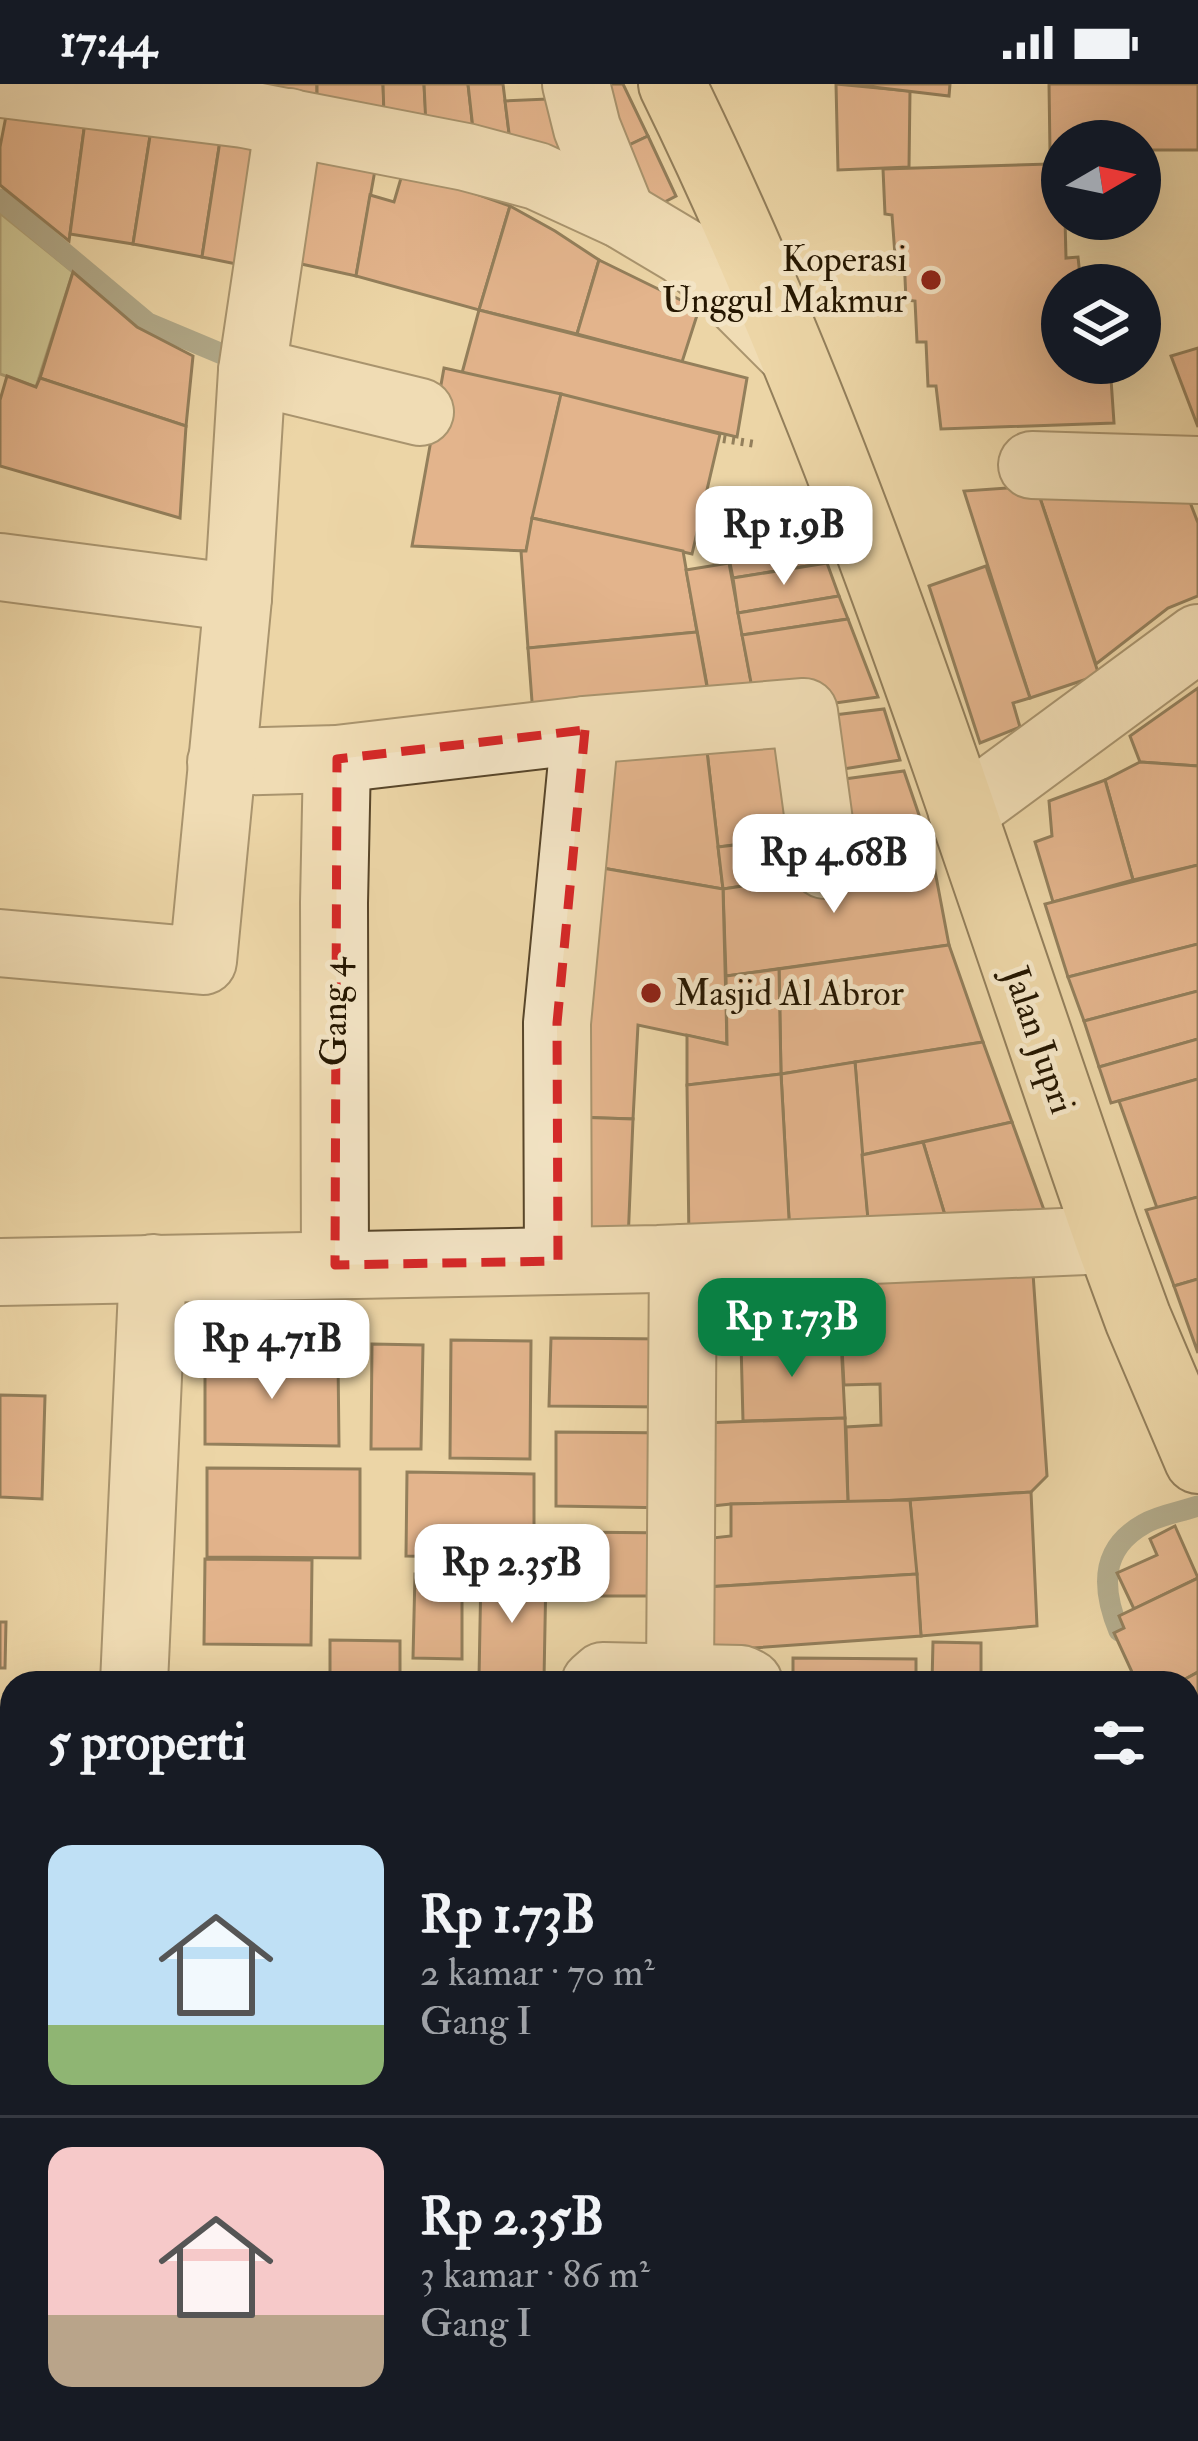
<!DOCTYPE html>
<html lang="id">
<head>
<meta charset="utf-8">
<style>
  :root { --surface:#171b24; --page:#242831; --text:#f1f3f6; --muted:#9ea1a6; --line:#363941; --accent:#0b8043 }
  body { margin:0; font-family:"IM FELL Double Pica",serif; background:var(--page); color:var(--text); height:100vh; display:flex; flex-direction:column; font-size:45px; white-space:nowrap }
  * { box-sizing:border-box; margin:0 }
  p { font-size:39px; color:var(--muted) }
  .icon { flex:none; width:66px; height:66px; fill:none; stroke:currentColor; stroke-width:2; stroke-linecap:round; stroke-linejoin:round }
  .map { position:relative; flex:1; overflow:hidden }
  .details { position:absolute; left:0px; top:1587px; width:1200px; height:771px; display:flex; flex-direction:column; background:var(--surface); border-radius:36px 36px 0 0; box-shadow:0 12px 48px #0002 }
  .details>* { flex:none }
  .needle { width:78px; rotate:81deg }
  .buttons { position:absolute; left:1041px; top:36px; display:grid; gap:24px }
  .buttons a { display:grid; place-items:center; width:120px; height:120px; border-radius:50%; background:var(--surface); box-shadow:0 12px 48px #0002; font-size:60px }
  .price { position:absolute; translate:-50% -102px; padding:0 27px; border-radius:24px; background:#fff; color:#222; font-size:39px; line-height:78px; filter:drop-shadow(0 3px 6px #0008) }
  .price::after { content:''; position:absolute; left:50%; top:72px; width:36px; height:27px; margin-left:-18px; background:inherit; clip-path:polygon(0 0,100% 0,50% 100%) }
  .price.active { background:var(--accent); color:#fff }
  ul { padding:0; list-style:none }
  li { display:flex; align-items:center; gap:36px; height:300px; padding:0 48px }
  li+li { border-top:3px solid var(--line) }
  li span { display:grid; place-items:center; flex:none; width:336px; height:240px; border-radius:24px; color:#555 }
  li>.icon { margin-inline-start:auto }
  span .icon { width:144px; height:144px; fill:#fffc; stroke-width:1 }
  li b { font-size:51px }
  h2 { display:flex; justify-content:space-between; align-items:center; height:144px; padding:0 48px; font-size:51px }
  .status { display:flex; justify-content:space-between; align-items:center; height:84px; padding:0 60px; background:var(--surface); direction:ltr }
  .status svg { height:33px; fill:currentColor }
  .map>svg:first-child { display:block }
</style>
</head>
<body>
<div class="status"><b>17:44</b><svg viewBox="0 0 49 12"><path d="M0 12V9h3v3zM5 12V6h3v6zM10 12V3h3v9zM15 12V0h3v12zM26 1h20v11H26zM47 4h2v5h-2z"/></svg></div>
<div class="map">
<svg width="1198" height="2357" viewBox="0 0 1198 2357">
  <rect width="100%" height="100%" fill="#ecd5a6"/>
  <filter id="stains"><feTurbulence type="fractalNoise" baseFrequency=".00167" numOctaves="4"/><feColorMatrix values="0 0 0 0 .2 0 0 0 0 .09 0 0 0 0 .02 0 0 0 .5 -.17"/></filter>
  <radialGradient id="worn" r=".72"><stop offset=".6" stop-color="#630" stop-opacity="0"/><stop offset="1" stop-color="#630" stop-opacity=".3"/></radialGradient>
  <path fill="#b2be8b" stroke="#6c6a46" stroke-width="3" d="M 0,129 L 73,188 L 36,303 L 0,290 Z"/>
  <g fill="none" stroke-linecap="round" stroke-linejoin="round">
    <g stroke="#6c7769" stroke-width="21">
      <path d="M 0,115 L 148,239 L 234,275"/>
      <path d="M 1119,1547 C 1102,1506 1099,1465 1144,1440 C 1159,1431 1181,1428 1198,1422"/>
    </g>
  </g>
  <g fill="#d88d6e" stroke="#261701" stroke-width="3">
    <path d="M 249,0 L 317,0 L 317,23 Z"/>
    <path d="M 317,0 L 383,0 L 384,23 L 317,23 Z"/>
    <path d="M 383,0 L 424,0 L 426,32 L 384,32 Z"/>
    <path d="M 424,0 L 468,0 L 474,54 L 426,42 Z"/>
    <path d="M 468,0 L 503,0 L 511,65 L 474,54 Z"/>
    <path d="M 588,0 L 623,0 L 648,52 L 606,72 Z"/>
    <path d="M 836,0 L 910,7 L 909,83 L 838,86 Z"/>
    <path d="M 848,0 L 950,0 L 949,12 Z"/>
    <path d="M 1049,0 L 1198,0 L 1198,66 L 1140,66 L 1140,57 L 1062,57 L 1062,67 L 1050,67 Z"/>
    <path d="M 570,14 L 581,81 L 511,65 L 505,17 Z"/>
    <path d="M 7,27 L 85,38 L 69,157 L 0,101 L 0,63 Z"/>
    <path d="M 85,38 L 151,46 L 133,160 L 70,150 Z"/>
    <path d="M 151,46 L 220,57 L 202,173 L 133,160 Z"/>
    <path d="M 648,52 L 676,112 L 655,123 L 606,72 Z"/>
    <path d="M 220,57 L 272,65 L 256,184 L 202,173 Z"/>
    <path d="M 292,57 L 377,75 L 356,192 L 274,174 Z"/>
    <path d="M 1049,80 L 1052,127 L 1062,126 L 1062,135 L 1065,135 L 1066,174 L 1078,173 L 1081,201 L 1062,201 L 1062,279 L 1102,279 L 1103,295 L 1111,295 L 1114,339 L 941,345 L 936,302 L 928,302 L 926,258 L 917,258 L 915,217 L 906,216 L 904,172 L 895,171 L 892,131 L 885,130 L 883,85 Z"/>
    <path d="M 404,84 L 510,122 L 479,226 L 356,192 L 370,111 L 394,118 Z"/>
    <path d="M 510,122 L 555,147 L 599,176 L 577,250 L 479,226 Z"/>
    <path d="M 599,176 L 699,225 L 682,278 L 577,250 Z"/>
    <path d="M 73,188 L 137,243 L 193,272 L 186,342 L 40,294 Z"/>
    <path d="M 479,226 L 747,294 L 737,353 L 462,289 Z"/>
    <path d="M 1198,264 L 1198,343 L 1171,272 Z"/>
    <path d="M 444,284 L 561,310 L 526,467 L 412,462 Z"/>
    <path d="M 7,292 L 36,303 L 40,294 L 186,342 L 180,434 L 0,382 L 0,316 Z"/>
    <path d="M 561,310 L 720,350 L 692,470 L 532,434 Z"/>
    <path d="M 1183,400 L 1198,439 L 1198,512 L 1168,524 L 1096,580 L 1036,402 Z"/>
    <path d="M 1036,402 L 1099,591 L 1030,614 L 964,407 Z"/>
    <path d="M 799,412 L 827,479 L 733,494 L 719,424 Z"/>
    <path d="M 532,434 L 683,467 L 697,548 L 528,564 L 521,467 L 526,467 Z"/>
    <path d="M 729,479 L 757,630 L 713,634 L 686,486 Z"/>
    <path d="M 827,479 L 839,512 L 738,529 L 733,494 Z"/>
    <path d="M 986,482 L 1030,614 L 1013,619 L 1020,643 L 980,659 L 929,502 Z"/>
    <path d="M 839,512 L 848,535 L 742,551 L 738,529 Z"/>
    <path d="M 848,535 L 878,613 L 757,630 L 742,551 Z"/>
    <path d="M 697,548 L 711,625 L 534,644 L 528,564 Z"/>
    <path d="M 1198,604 L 1198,682 L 1140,678 L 1130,652 Z"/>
    <path d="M 884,625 L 900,676 L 818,689 L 809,634 Z"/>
    <path d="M 800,637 L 816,751 L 718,763 L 705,650 Z"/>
    <path d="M 705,650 L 723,805 L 585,781 L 597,661 Z"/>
    <path d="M 1140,678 L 1198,682 L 1198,781 L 1133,796 L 1105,696 Z"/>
    <path d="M 904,687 L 931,766 L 835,787 L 822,698 Z"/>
    <path d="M 1105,696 L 1133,796 L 1053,818 L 1035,758 L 1052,752 L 1049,717 Z"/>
    <path d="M 816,751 L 822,790 L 723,805 L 718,763 Z"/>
    <path d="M 931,766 L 949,861 L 726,892 L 723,805 L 822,790 Z"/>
    <path d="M 585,781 L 723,805 L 727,960 L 638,941 L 633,1035 L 572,1033 Z"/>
    <path d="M 1198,781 L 1198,860 L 1068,893 L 1045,820 Z"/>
    <path d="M 1198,860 L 1198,907 L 1084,937 L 1068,893 Z"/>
    <path d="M 949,861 L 983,958 L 781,990 L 779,885 Z"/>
    <path d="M 779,885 L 781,990 L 687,1001 L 687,951 L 727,960 L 726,892 Z"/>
    <path d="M 1198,907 L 1198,955 L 1099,983 L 1084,937 Z"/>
    <path d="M 1198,955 L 1198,995 L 1111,1019 L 1099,983 Z"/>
    <path d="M 983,958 L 1012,1038 L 862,1071 L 855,978 Z"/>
    <path d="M 855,978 L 869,1146 L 790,1153 L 781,990 Z"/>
    <path d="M 781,990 L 790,1153 L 689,1158 L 687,1001 Z"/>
    <path d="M 1198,995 L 1198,1113 L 1157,1124 L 1119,1017 Z"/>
    <path d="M 572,1033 L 633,1035 L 628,1158 L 565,1160 Z"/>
    <path d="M 1012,1038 L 1044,1126 L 947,1138 L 923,1058 Z"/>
    <path d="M 923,1058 L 947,1138 L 869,1146 L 862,1071 Z"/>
    <path d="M 1198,1113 L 1198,1195 L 1174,1202 L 1146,1126 Z"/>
    <path d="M 1032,1175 L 1047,1392 L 1031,1408 L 848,1419 L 846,1343 L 881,1341 L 880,1300 L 844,1301 L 838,1190 Z"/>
    <path d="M 838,1190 L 841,1256 L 712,1259 L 714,1194 Z"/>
    <path d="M 1198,1195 L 1198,1269 L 1174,1202 Z"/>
    <path d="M 551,1254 L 665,1255 L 664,1323 L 549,1322 Z"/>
    <path d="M 451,1256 L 531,1257 L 530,1375 L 450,1374 Z"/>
    <path d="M 841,1256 L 845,1334 L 743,1337 L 741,1258 Z"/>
    <path d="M 372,1260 L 423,1261 L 421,1365 L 371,1365 Z"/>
    <path d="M 205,1273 L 338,1275 L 339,1362 L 205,1360 Z"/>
    <path d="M 0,1311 L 45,1312 L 42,1415 L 0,1413 Z"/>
    <path d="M 845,1334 L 848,1419 L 731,1420 L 702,1423 L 702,1339 Z"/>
    <path d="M 556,1348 L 677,1349 L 675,1424 L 556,1422 Z"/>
    <path d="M 207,1384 L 360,1385 L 360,1474 L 207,1473 Z"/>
    <path d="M 407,1388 L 534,1390 L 534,1474 L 406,1472 Z"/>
    <path d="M 1031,1408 L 1037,1542 L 921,1552 L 910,1416 Z"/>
    <path d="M 910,1416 L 917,1490 L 706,1503 L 703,1455 L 731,1452 L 731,1420 Z"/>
    <path d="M 1175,1442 L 1198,1494 L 1134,1525 L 1117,1489 L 1157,1471 L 1150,1455 Z"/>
    <path d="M 568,1448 L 674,1449 L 673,1512 L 567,1512 Z"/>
    <path d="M 205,1475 L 312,1476 L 311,1561 L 204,1560 Z"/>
    <path d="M 481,1488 L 546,1489 L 544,1595 L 479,1594 Z"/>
    <path d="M 415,1490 L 462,1491 L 462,1575 L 413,1574 Z"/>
    <path d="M 917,1490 L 921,1552 L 710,1567 L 706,1503 Z"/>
    <path d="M 1198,1494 L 1198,1588 L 1178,1599 L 1137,1599 L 1114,1549 L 1124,1544 L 1119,1532 Z"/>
    <path d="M 0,1538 L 6,1538 L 5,1584 L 0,1584 Z"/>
    <path d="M 330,1556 L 400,1557 L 400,1593 L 330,1593 Z"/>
    <path d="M 933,1558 L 981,1559 L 981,1599 L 932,1599 Z"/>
    <path d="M 793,1574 L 916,1575 L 916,1599 L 793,1599 Z"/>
    <path d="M 1198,1588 L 1198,1651 L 1188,1657 L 1188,1599 L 1178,1599 Z"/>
    <path d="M 197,1594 L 277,1595 L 277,1599 L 197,1599 Z"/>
    <path d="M 1198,1651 L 1198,1702 L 1188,1684 L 1188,1657 Z"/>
    <rect x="0" y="1743" width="12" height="86"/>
    <path d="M 1198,1915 L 1198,2039 L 1188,2039 L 1188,1916 Z"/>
    <rect x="0" y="2060" width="12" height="38"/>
    <path d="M 660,2346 L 716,2346 L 716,2357 L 659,2357 Z"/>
    <rect x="818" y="2346" width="112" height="11"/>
    <path d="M 940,2346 L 1030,2346 L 1030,2356 L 940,2357 Z"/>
  </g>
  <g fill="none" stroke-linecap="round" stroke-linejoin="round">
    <g stroke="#58462a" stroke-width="70">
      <g id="minor">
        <path d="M 3,0 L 244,30 L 466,73 L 537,92 L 622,131 L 684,168 L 718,196 L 791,269"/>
        <path d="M 576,0 L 587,44 L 622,131"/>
        <path d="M 252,287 L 420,328"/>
        <path d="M 1032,381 L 1198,386"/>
        <path d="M 0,483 L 238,514"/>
        <path d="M 221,678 L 337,675 L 585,646 L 804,628 L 825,781"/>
        <path d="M 962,728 L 1198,554"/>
        <path d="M 0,859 L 203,877 L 238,514 L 252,287 L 289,38"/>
        <path d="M 558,1177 L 557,939 L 585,646"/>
        <path d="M 335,1181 L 334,819 L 337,675"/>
        <path d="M 0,1188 L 658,1175 L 1109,1156"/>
        <path d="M 680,1592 L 683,1174"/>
        <path d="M 134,1599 L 153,1184"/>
        <path d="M 595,1599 L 603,1592 L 741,1595 L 749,1599"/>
        <path d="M 0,1898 L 12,1898"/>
        <path d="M 1188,2052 L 1198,2052"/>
        <path d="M 1188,2217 L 1198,2174"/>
        <path d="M 613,2346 L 614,2357"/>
        <path d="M 803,2346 L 803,2357"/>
        <path d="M 98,2357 L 98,2346"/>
        <path d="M 1155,2357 L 1158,2346"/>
      </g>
    </g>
    <g stroke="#261701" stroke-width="70">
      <path id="major" d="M 672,0 C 853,370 973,767 1109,1156 L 1138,1235 L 1198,1376"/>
    </g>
    <path stroke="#261701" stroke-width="8" stroke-dasharray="3 6" stroke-linecap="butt" d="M 723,355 L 755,360"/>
    <use href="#minor" stroke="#f3e4c5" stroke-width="66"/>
    <use href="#major" stroke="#ecd5a6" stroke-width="66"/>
  </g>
  <path d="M0 0H1198V2357H0ZM 585,646 L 557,939 L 558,1177 L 335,1181 L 337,675 Z" fill="#ecd5a6" fill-opacity=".55" fill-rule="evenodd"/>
  <path fill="none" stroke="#d62828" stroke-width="9" stroke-dasharray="24 15" stroke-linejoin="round" d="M 585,646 L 557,939 L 558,1177 L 335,1181 L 337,675 Z"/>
  <g fill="#8f2418" stroke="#f3e4c5" stroke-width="4.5">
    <circle cx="931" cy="196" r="12"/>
    <circle cx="651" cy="909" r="12"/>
  </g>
  <g text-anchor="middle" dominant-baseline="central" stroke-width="10" stroke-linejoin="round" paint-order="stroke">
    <g font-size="36" fill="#261701" stroke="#f3e4c5" text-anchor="end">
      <text x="907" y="175">Koperasi<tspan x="907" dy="41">Unggul Makmur</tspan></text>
      <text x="675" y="909" text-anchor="start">Masjid Al Abror</text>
    </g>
    <g font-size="36" fill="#261701" stroke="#f3e4c5">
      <text transform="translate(334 928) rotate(-90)">Gang 4</text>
      <text transform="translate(1039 956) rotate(71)">Jalan Jupri</text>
    </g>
  </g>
  <rect width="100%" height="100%" filter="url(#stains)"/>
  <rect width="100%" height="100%" fill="url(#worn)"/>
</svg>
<div class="buttons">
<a><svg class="needle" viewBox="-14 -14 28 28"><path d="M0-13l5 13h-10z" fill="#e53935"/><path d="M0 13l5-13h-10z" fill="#9ea1a6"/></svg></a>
<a><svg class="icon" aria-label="layers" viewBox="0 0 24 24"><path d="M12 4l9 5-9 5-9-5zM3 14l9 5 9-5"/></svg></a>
</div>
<b class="price" style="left:784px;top:504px">Rp 1.9B</b>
<b class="price" style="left:834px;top:832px">Rp 4.68B</b>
<b class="price active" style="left:792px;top:1296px">Rp 1.73B</b>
<b class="price" style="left:272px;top:1318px">Rp 4.71B</b>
<b class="price" style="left:512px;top:1542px">Rp 2.35B</b>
<section class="details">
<h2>5 properti<svg class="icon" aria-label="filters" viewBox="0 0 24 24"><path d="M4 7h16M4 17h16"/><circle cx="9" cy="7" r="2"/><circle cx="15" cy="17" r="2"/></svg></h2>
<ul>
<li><span style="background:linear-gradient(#bfe0f5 75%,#8fb573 0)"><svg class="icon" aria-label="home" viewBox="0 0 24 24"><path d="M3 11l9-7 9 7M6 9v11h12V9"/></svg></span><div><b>Rp 1.73B</b><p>2 kamar · 70 m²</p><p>Gang I</p></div></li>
<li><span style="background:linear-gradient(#f6c9c9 70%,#b9a48a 0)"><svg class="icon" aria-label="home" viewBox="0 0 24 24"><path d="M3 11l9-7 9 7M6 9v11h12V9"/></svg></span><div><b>Rp 2.35B</b><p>3 kamar · 86 m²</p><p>Gang I</p></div></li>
</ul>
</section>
</div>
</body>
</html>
